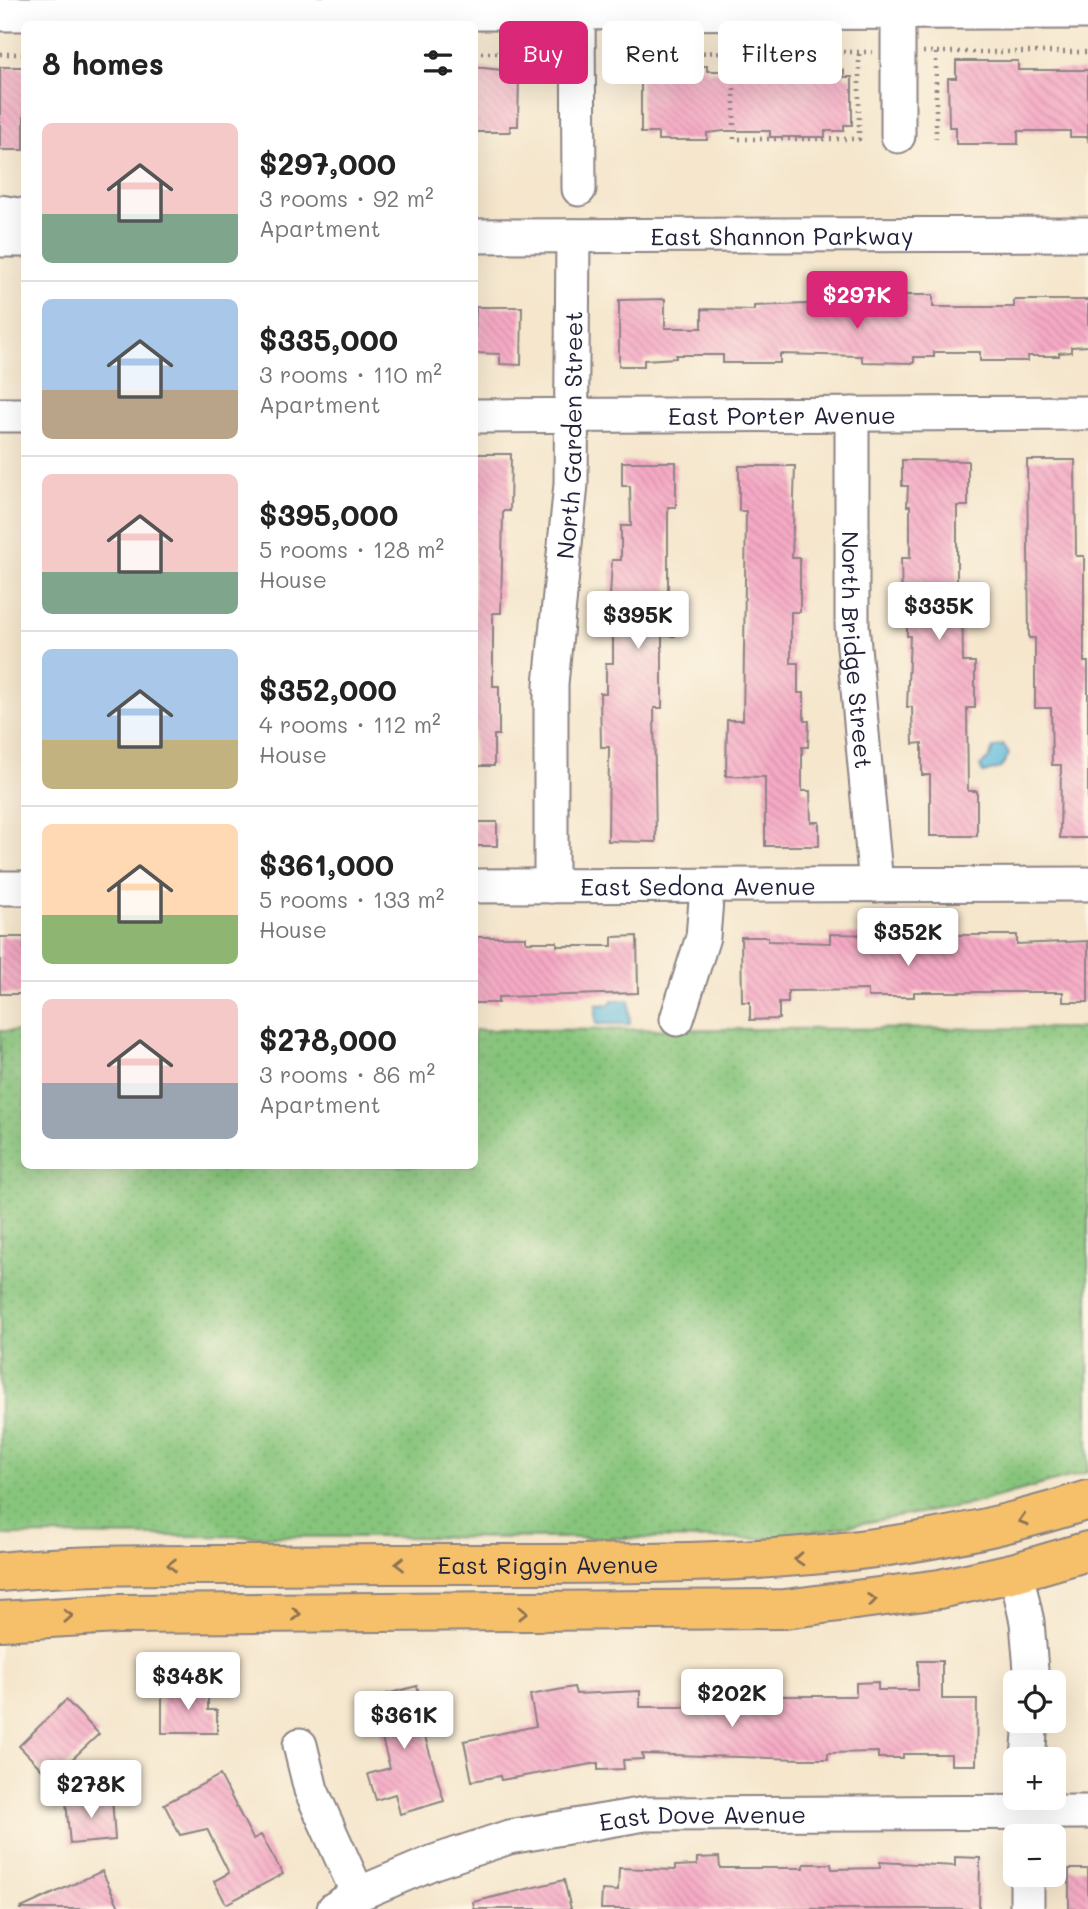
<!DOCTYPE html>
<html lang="en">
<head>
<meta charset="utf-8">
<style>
  :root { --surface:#fff; --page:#f6f6f6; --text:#222; --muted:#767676; --line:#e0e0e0; --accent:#db2777 }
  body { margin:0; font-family:Mali,sans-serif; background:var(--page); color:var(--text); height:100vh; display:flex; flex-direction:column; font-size:26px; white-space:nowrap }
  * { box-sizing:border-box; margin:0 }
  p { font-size:23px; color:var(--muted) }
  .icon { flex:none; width:38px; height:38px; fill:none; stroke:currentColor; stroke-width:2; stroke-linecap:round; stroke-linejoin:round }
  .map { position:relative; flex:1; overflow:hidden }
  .side { position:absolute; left:21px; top:21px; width:457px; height:1148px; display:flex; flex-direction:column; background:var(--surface); border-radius:10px; box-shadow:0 7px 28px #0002 }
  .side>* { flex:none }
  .banner { position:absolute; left:499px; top:21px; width:483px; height:63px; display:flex; gap:14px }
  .controls { position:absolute; left:1003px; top:1670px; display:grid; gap:14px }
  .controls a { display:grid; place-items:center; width:63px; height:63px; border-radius:10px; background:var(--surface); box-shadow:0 7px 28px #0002; font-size:35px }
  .price { position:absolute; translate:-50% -60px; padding:0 16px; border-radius:7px; background:#fff; color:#222; font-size:23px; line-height:46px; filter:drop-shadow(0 2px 4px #0008) }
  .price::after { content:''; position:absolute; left:50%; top:42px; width:21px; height:16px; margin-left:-10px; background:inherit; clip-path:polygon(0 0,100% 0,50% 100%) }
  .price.on { background:var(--accent); color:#fff }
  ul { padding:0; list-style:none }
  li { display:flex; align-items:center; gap:21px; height:175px; padding:0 21px }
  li+li { border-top:2px solid var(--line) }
  li span { display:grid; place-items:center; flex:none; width:196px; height:140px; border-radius:10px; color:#555 }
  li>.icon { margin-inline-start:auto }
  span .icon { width:84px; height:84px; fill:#fffc; stroke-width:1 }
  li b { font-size:30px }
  h2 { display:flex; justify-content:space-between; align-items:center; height:84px; padding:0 21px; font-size:30px }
  .tag { padding:0 24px; border-radius:10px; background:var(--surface); box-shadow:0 7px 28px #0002; font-size:24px; line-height:63px }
  .tag.on { background:var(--accent); color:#fff }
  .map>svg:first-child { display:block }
</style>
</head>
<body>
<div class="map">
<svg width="1088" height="1909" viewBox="0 0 1088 1909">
  <defs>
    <pattern id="grass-dots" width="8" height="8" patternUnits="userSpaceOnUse" patternTransform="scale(1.75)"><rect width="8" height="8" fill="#87c57b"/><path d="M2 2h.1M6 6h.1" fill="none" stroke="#74a96b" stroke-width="1.8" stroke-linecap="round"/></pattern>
    <pattern id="building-back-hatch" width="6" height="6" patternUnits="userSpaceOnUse" patternTransform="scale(1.75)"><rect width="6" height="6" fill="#f5a9c4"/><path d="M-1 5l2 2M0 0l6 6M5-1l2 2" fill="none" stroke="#d291a9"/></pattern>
  </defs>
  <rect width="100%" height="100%" fill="#fcf5e5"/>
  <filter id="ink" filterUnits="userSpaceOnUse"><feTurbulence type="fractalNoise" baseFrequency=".0143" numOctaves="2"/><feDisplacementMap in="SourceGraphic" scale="14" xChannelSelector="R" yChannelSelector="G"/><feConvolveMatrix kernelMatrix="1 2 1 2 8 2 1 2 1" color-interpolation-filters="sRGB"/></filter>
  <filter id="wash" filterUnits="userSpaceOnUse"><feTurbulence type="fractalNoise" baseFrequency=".00686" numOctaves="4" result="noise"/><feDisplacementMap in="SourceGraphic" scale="28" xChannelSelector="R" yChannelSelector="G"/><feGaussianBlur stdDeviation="1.57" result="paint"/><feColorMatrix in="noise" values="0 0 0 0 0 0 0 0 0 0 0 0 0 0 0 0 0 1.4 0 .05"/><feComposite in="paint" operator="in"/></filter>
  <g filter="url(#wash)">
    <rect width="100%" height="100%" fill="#f5e6cc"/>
    <path fill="url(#grass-dots)" stroke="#54745b" stroke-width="2" d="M 1088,1028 L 1088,1472 L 971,1504 L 773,1539 L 0,1535 L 0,1031 L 24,1031 L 24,1166 L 474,1166 L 474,1030 Z"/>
    <g fill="#61bbde" stroke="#426e8c" stroke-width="2">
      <path d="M 1003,745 L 1009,754 L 1001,768 L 983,773 L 980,766 L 989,758 L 993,748 Z"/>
      <path d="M 612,1000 L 629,1000 L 630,1024 L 596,1024 L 596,1005 L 611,1004 Z"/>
    </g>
    <g id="blocks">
      <g fill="url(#building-back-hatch)">
        <path d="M 956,61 L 1018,61 L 1018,70 L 1088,70 L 1088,137 L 1070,137 L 1070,131 L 1018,131 L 1018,144 L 956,144 L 956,127 L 949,127 L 948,78 L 956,78 Z"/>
        <path d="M 657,66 L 707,66 L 707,71 L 751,71 L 770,70 L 770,66 L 825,66 L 825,70 L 844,70 L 844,77 L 852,77 L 852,125 L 844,125 L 844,131 L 825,131 L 825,137 L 770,137 L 770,131 L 724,131 L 707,133 L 707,140 L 658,140 L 658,133 L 641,133 L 641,71 L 657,71 Z"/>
        <rect x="0" y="67" width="24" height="83"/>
        <path d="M 474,67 L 511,71 L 511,77 L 519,77 L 518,126 L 510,126 L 510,132 L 474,132 Z"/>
        <path d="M 887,295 L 933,295 L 933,307 L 1014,307 L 1014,300 L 1088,300 L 1088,346 L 1071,347 L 1071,352 L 1059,353 L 1059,356 L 1028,356 L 1028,361 L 980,361 L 980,352 L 934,352 L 934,357 L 914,357 L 914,363 L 862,362 L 862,356 L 780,354 L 780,363 L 723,363 L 723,355 L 676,355 L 676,358 L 644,360 L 644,366 L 619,366 L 619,300 L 665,299 L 665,328 L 702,328 L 702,309 L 754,310 L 754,306 L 887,301 Z"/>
        <path d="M 476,307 L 522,307 L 521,365 L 500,364 L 500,354 L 474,353 Z"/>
        <path d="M 474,454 L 511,454 L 510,511 L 503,511 L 501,613 L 493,613 L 493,686 L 499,686 L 499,735 L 494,735 L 494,766 L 474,766 Z"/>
        <path d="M 902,460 L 968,461 L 968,506 L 957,506 L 957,591 L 962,590 L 963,662 L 975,662 L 975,708 L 967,708 L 968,791 L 977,791 L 977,836 L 930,836 L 930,775 L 922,775 L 922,743 L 913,744 L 912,707 L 907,707 L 910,636 L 907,636 L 907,605 L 902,605 L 901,558 L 910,558 L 910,506 L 907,506 L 908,486 L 902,486 Z"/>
        <path d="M 1027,460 L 1075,460 L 1076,556 L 1084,556 L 1084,662 L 1088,662 L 1088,838 L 1060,838 L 1061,765 L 1052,765 L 1051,708 L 1035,708 L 1035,638 L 1029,638 Z"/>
        <path d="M 622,462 L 676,462 L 676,507 L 668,507 L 668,591 L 675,591 L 675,636 L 662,636 L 662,708 L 654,708 L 656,842 L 608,841 L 609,747 L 601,747 L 600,693 L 606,693 L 606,663 L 613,663 L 613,616 L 609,616 L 612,560 L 621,560 L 621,526 L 631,526 L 630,486 L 622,486 Z"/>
        <path d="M 739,466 L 795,466 L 792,558 L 800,558 L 800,612 L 791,612 L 791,663 L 798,663 L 798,693 L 804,693 L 804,721 L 809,721 L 808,747 L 802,747 L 802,791 L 810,791 L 811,822 L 819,822 L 819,846 L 765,846 L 765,777 L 726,776 L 727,720 L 743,720 L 746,511 L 739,511 Z"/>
        <rect x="474" y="822" width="23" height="24"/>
        <path d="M 830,934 L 884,935 L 883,942 L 914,944 L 957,944 L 957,935 L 1017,935 L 1017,944 L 1088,941 L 1088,1002 L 1063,1002 L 1063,992 L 914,992 L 914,997 L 868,997 L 868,990 L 788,991 L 788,1003 L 779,1003 L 779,1019 L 750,1020 L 750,1002 L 742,1002 L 741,937 L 768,937 L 768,941 L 830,943 Z"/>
        <path d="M 637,936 L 638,993 L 498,997 L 498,1003 L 474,1003 L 474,937 L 526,937 L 526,942 L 557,942 L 557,946 L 612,946 L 612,937 Z"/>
        <rect x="0" y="937" width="24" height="57"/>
        <path d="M 918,1661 L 942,1661 L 942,1699 L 977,1699 L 976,1765 L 951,1765 L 951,1754 L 903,1754 L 903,1758 L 878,1758 L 878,1752 L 828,1753 L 828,1759 L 802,1759 L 642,1754 L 643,1759 L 623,1760 L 624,1769 L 598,1770 L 598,1763 L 501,1780 L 500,1776 L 472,1781 L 464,1741 L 536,1726 L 530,1695 L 574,1687 L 576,1694 L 640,1691 L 640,1707 L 727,1707 L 727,1692 L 772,1692 L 772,1696 L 856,1696 L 856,1683 L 878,1682 L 878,1690 L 918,1690 Z"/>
        <path d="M 417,1686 L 428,1729 L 423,1730 L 444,1801 L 400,1814 L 395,1794 L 376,1800 L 368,1774 L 390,1768 L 376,1716 L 364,1719 L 360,1701 Z"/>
        <path d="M 208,1688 L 208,1710 L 217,1710 L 217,1733 L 162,1733 L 162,1689 Z"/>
        <path d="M 66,1700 L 99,1734 L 51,1779 L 19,1746 Z"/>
        <path d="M 220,1775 L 253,1839 L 261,1835 L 283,1874 L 226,1904 L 214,1881 L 229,1873 L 207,1829 L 180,1835 L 164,1804 Z"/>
        <path d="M 112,1797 L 115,1840 L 70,1844 L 66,1801 Z"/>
        <path d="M 719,1857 L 720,1868 L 804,1868 L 804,1864 L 831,1864 L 832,1869 L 880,1868 L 880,1862 L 955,1866 L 955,1857 L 980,1858 L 979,1909 L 601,1909 L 602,1890 L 618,1891 L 619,1868 L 675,1870 L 675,1866 L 697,1865 L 697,1858 Z"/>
        <rect x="1069" y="1869" width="19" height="40"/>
        <path d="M 102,1871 L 120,1909 L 19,1909 Z"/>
        <path d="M 564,1880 L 571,1909 L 474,1909 L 473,1902 Z"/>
      </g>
    </g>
  </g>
  <g filter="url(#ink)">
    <use href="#blocks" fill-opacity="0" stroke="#8c8484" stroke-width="2"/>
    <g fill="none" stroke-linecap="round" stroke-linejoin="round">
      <g stroke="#8c8484" stroke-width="37">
        <g id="minor">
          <path d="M 578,11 L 579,189"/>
          <path d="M 0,14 L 1088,12"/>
          <path d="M 898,136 L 898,0"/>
          <path d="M 0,212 L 24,216"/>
          <path id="s1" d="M 474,236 L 1088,234"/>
          <path d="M 0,240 L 24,240"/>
          <path id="s2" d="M 852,414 L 852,625 L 876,885"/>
          <path d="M 0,415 L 24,415"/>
          <path id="s3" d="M 474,416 L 1088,413"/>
          <path id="s4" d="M 474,886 L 1088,884"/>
          <path id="s5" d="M 551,886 L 551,684 L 571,484 L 573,236"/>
          <path d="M 0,888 L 24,888"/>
          <path d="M 677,1019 L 703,937 L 707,888"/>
          <path d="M 1016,1572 L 1027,1622 L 1032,1682"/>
          <path d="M 300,1745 L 311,1790 L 358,1894"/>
          <path d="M 1028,1759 L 1031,1720"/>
          <path d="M 1027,1874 L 1027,1909"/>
          <path id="s6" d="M 334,1909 L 358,1894 L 434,1862 L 509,1837 L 645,1814 L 1088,1812"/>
        </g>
      </g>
      <g stroke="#8c8484" stroke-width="42">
        <g id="major">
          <path id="s7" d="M 0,1572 C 78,1564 158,1565 236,1565 C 341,1564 445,1564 550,1564 C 741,1563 903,1560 1088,1500"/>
          <path d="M 0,1621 L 117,1614 L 785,1609 L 940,1589 L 1016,1572 L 1088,1551"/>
        </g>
      </g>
      <g stroke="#8c8484" stroke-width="4.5" stroke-dasharray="2 5" stroke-linecap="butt">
        <path d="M 923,52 L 1088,52"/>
        <path d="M 474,53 L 550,53"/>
        <path d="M 605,53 L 872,52"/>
        <path d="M 734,53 L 734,139 L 859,139 L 859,52"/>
        <path d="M 0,54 L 24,54"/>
        <path d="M 936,139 L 936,52"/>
        <path d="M 1087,140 L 1088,140"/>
      </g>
      <use href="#minor" stroke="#fff" stroke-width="33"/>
      <use href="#major" stroke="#f6c06b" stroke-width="38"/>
    </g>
    <defs><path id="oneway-chevron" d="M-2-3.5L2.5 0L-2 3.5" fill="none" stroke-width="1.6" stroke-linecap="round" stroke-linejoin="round" transform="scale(1.75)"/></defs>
    <g stroke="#8c7153">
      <use href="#oneway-chevron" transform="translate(1023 1520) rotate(164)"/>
      <use href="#oneway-chevron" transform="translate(799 1559) rotate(176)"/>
      <use href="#oneway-chevron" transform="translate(400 1564) rotate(180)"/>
      <use href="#oneway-chevron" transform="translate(172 1565) rotate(180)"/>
      <use href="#oneway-chevron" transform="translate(872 1600) rotate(-8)"/>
      <use href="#oneway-chevron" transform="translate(523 1613)"/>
      <use href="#oneway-chevron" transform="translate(296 1614)"/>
      <use href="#oneway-chevron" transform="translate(68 1616) rotate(-3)"/>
    </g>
  </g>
  <g text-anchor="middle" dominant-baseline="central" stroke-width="5" stroke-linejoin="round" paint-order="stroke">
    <g font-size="24" fill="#22223b" stroke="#fcf5e5">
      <text stroke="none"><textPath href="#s1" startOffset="308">East Shannon Parkway</textPath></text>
      <text stroke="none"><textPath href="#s3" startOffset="308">East Porter Avenue</textPath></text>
      <text stroke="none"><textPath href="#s5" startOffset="452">North Garden Street</textPath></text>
      <text stroke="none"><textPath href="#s2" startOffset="236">North Bridge Street</textPath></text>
      <text stroke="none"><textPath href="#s4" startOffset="224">East Sedona Avenue</textPath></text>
      <text stroke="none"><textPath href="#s7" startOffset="548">East Riggin Avenue</textPath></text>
      <text stroke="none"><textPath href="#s6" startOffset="385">East Dove Avenue</textPath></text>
    </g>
  </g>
</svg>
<div class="controls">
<a><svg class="icon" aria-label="locate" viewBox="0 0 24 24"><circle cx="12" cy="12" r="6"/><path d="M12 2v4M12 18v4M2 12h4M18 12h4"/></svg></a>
<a>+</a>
<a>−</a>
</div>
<b class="price on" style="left:857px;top:331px">$297K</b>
<b class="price" style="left:939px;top:642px">$335K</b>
<b class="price" style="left:638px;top:651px">$395K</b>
<b class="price" style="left:908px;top:968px">$352K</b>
<b class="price" style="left:188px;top:1712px">$348K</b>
<b class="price" style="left:732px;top:1729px">$202K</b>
<b class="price" style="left:404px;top:1751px">$361K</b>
<b class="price" style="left:91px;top:1820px">$278K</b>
<div class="banner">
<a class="tag on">Buy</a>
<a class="tag">Rent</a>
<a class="tag">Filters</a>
</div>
<section class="side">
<h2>8 homes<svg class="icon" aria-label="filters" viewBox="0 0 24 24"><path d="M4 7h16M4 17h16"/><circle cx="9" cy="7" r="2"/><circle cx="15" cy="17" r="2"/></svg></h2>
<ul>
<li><span style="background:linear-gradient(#f6c9c9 65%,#7fa58c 0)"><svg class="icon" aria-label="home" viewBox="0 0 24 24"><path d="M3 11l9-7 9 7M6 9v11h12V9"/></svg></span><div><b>$297,000</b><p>3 rooms · 92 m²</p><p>Apartment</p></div></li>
<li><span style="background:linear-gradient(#a9c7e8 65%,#b9a48a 0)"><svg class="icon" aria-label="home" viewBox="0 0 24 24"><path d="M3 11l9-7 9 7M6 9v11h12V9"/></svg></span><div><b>$335,000</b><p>3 rooms · 110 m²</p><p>Apartment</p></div></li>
<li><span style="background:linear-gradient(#f6c9c9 70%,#7fa58c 0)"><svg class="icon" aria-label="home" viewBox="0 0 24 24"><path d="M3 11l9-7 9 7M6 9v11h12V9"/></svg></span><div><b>$395,000</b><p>5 rooms · 128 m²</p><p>House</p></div></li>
<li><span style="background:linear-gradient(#a9c7e8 65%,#c2b280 0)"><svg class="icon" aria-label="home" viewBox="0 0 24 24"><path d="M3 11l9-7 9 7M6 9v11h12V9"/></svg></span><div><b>$352,000</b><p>4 rooms · 112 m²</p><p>House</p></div></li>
<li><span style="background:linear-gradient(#ffd9b3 65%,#8fb573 0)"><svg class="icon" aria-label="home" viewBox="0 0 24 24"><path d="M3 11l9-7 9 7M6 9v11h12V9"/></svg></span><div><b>$361,000</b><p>5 rooms · 133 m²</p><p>House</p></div></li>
<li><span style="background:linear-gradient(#f6c9c9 60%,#9aa5b1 0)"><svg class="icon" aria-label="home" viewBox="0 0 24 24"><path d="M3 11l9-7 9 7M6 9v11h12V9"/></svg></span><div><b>$278,000</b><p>3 rooms · 86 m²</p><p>Apartment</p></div></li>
</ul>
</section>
</div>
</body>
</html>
